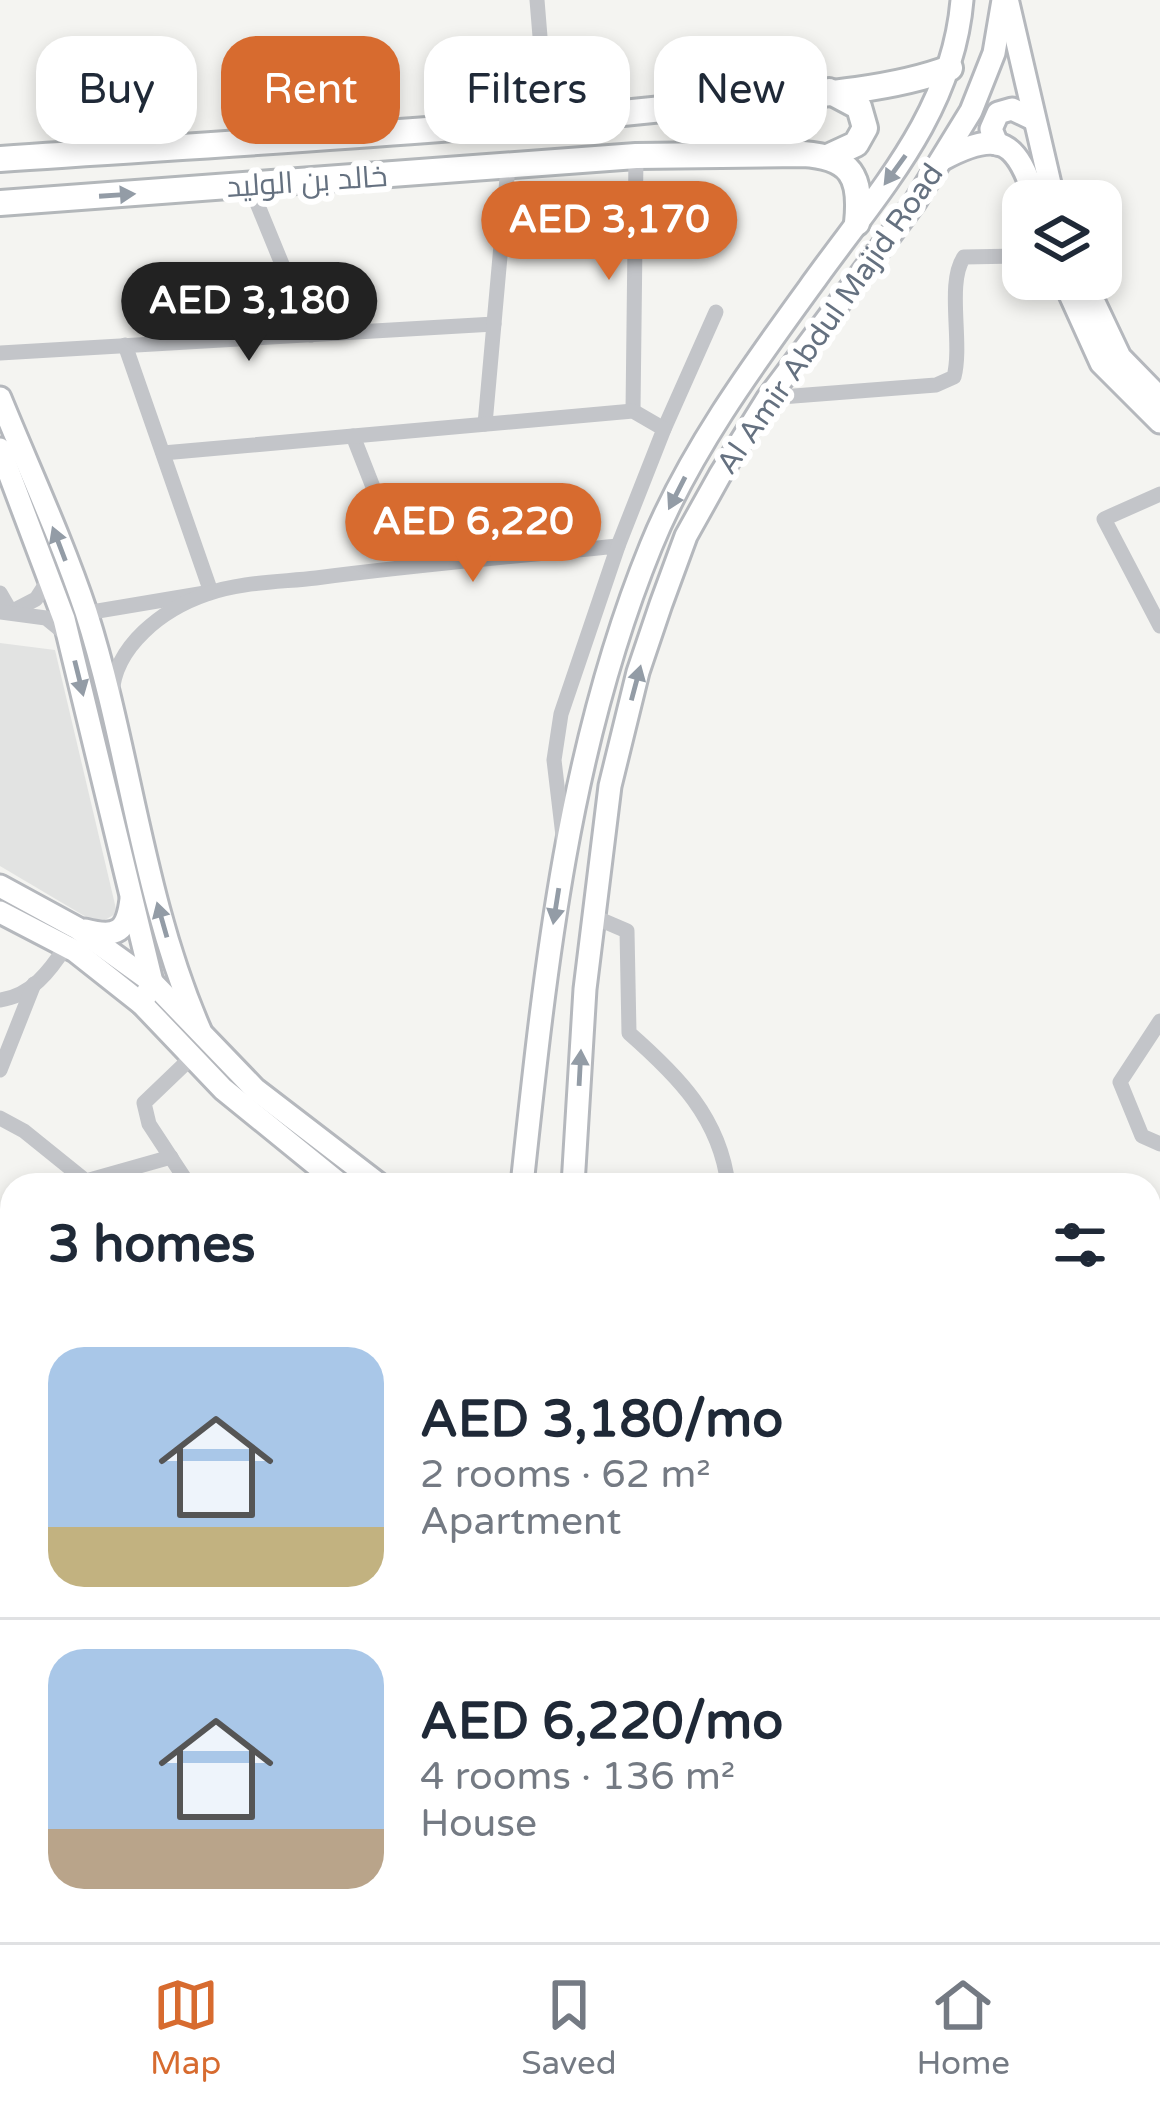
<!DOCTYPE html>
<html lang="en">
<head>
<meta charset="utf-8">
<style>
  :root { --surface:#fff; --page:#f2f2f3; --text:#1f2937; --muted:#747a83; --line:#e0e1e3; --accent:#d76b2f }
  body { margin:0; font-family:"Varela Round",Cairo,sans-serif; background:var(--page); color:var(--text); height:100vh; display:flex; flex-direction:column; font-size:45px; white-space:nowrap }
  * { box-sizing:border-box; margin:0 }
  p { font-size:39px; color:var(--muted) }
  .icon { flex:none; width:66px; height:66px; fill:none; stroke:currentColor; stroke-width:2; stroke-linecap:round; stroke-linejoin:round }
  .map { position:relative; flex:1; overflow:hidden }
  .side { position:absolute; left:0px; top:1173px; width:1161px; height:771px; display:flex; flex-direction:column; background:var(--surface); border-radius:36px 36px 0 0; box-shadow:0 6px 18px #0003 }
  .side>* { flex:none }
  .hud { position:absolute; left:36px; top:36px; width:1089px; height:108px; display:flex; gap:24px }
  .tools { position:absolute; left:1002px; top:180px; display:grid; gap:24px }
  .tools a { display:grid; place-items:center; width:120px; height:120px; border-radius:24px; background:var(--surface); box-shadow:0 6px 18px #0003; font-size:60px }
  .price { position:absolute; translate:-50% -102px; padding:0 27px; border-radius:42px; background:var(--accent); color:#fff; font-size:39px; line-height:78px; filter:drop-shadow(0 3px 6px #0008) }
  .price::after { content:''; position:absolute; left:50%; top:72px; width:36px; height:27px; margin-left:-18px; background:inherit; clip-path:polygon(0 0,100% 0,50% 100%) }
  .price.active { background:#222; color:#fff }
  ul { padding:0; list-style:none }
  li { display:flex; align-items:center; gap:36px; height:300px; padding:0 48px }
  li+li { border-top:3px solid var(--line) }
  li span { display:grid; place-items:center; flex:none; width:336px; height:240px; border-radius:36px; color:#555 }
  li>.icon { margin-inline-start:auto }
  span .icon { width:144px; height:144px; fill:#fffc; stroke-width:1 }
  li b { font-size:51px }
  h2 { display:flex; justify-content:space-between; align-items:center; height:144px; padding:0 48px; font-size:51px }
  .pill { padding:0 42px; border-radius:36px; background:var(--surface); box-shadow:0 6px 18px #0003; font-size:42px; line-height:108px }
  .pill.active { background:var(--accent); color:#fff }
  .tab-bar { display:flex; justify-content:space-around; align-items:center; height:168px; border-top:3px solid var(--line); background:var(--surface); font-size:33px; color:var(--muted) }
  .tab-bar a { display:grid; justify-items:center; gap:6px }
  .tab-bar .active { color:var(--accent) }
  .map>svg:first-child { display:block }
</style>
</head>
<body>
<div class="map">
<svg width="1160" height="1942" viewBox="0 0 1160 1942">
  <rect width="100%" height="100%" fill="#f4f4f1"/>
  <g fill="#e2e3e2">
    <path d="M 0,643 L 55,650 L 117,913 L 98,924 L 0,866 Z"/>
    <rect x="604" y="1932" width="290" height="10"/>
  </g>
  <g fill="none" stroke-linecap="round" stroke-linejoin="round">
    <g stroke="#b5b8bd" stroke-width="27">
      <g id="secondary">
        <path d="M 1008,3 L 1054,201"/>
        <path d="M 997,144 L 991,129 L 998,113 L 1012,109 L 1033,119"/>
        <path d="M 943,159 C 1001,128 1017,142 1036,201"/>
        <path d="M 1063,279 L 1101,363 L 1160,422"/>
        <path d="M 1083,279 L 1120,357 L 1160,398"/>
        <path d="M 0,398 C 29,469 62,540 86,612 C 130,750 142,897 200,1030"/>
        <path d="M 0,449 L 64,619 L 152,982 L 142,1004"/>
        <path d="M 0,886 L 77,928 L 152,982 L 255,1089 L 380,1185"/>
        <path d="M 0,912 L 75,951 L 142,1004 L 223,1089 L 341,1185"/>
        <path d="M 85,930 C 117,938 127,932 131,899"/>
        <path d="M 522,1185 C 545,970 568,749 651,546 C 690,450 756,361 817,277 C 880,190 953,111 962,0"/>
        <path d="M 573,1185 L 585,989 L 610,786 L 638,672 L 661,604 L 686,536 L 720,475 L 768,398 L 915,202 L 971,111 L 994,53 L 1003,0"/>
        <path d="M 1149,1727 L 1160,1735"/>
        <path d="M 1149,1748 L 1160,1756"/>
        <path d="M 530,1932 L 530,1942"/>
        <path d="M 582,1932 L 582,1942"/>
        <path d="M 562,1942 L 563,1932"/>
      </g>
    </g>
    <g stroke="#b3b7ba" stroke-width="30">
      <g id="primary">
        <path d="M 829,91 L 859,107 L 865,128 L 856,144 L 830,156"/>
        <path d="M 0,159 C 233,143 466,131 699,105 C 775,97 879,95 950,68"/>
        <path d="M 0,203 L 636,156 L 803,154 C 851,157 862,176 857,223"/>
      </g>
    </g>
    <g stroke="#c3c5c9" stroke-width="15">
      <path d="M 537,0 L 547,122"/>
      <path d="M 250,186 L 311,335"/>
      <path d="M 0,353 L 494,324"/>
      <path d="M 768,398 L 936,385 L 954,377 C 963,342 946,283 964,257 L 1023,256"/>
      <path d="M 633,411 L 636,156"/>
      <path d="M 485,424 L 508,167"/>
      <path d="M 664,429 L 716,312"/>
      <path d="M 353,436 L 404,566"/>
      <path d="M 163,453 L 633,411 L 664,429 L 618,546"/>
      <path d="M 1160,494 L 1104,519 L 1160,626"/>
      <path d="M 0,593 L 11,612 L 36,599 L 49,579"/>
      <path d="M 0,612 L 46,618 L 68,636"/>
      <path d="M 86,613 L 211,592 L 125,345"/>
      <path d="M 112,695 C 114,646 163,609 207,594 C 239,582 281,582 316,578 C 416,565 517,556 618,546 L 561,714 L 554,760 L 564,844"/>
      <path d="M 592,916 L 627,931 L 629,1033 C 678,1076 720,1118 728,1185"/>
      <path d="M 0,1000 C 31,996 50,971 66,946"/>
      <path d="M 1160,1021 L 1120,1082 L 1142,1136 L 1160,1144"/>
      <path d="M 0,1070 L 34,984"/>
      <path d="M 0,1118 L 24,1131 L 86,1181 L 171,1157"/>
      <path d="M 189,1185 L 149,1124 L 144,1103 L 192,1057"/>
      <path d="M 0,1312 L 12,1311"/>
      <path d="M 1149,1345 L 1160,1348"/>
      <path d="M 0,1438 L 12,1442"/>
      <path d="M 0,1602 L 12,1570"/>
      <path d="M 0,1611 L 12,1614"/>
      <path d="M 0,1670 L 12,1673"/>
      <path d="M 0,1839 L 12,1847"/>
      <path d="M 17,1932 L 20,1942"/>
      <path d="M 234,1932 L 242,1942"/>
      <path d="M 436,1932 L 446,1942"/>
      <path d="M 918,1932 L 919,1942"/>
      <path d="M 1145,1932 L 1146,1942"/>
      <path d="M 174,1942 L 183,1932"/>
    </g>
    <use href="#secondary" stroke="#fff" stroke-width="21"/>
    <use href="#primary" stroke="#fff" stroke-width="24"/>
  </g>
  <defs><path id="oneway-solid" d="M-6-.8H1V-3.2L6.5 0L1 3.2V.8H-6Z" transform="scale(3)"/></defs>
  <g fill="#939ca6">
    <use href="#oneway-solid" transform="translate(895 170) rotate(126)"/>
    <use href="#oneway-solid" transform="translate(117 195) rotate(-4)"/>
    <use href="#oneway-solid" transform="translate(677 493) rotate(117)"/>
    <use href="#oneway-solid" transform="translate(59 544) rotate(-111)"/>
    <use href="#oneway-solid" transform="translate(79 678) rotate(76)"/>
    <use href="#oneway-solid" transform="translate(636 683) rotate(-75)"/>
    <use href="#oneway-solid" transform="translate(556 906) rotate(99)"/>
    <use href="#oneway-solid" transform="translate(162 920) rotate(-106)"/>
    <use href="#oneway-solid" transform="translate(580 1068) rotate(-87)"/>
  </g>
  <g text-anchor="middle" dominant-baseline="central" stroke-width="12" stroke-linejoin="round" paint-order="stroke">
    <g font-size="30" fill="#657180" stroke="#fff">
      <text transform="translate(307 182) rotate(-4)">خالد بن الوليد</text>
      <text transform="translate(830 319) rotate(-55)">Al Amir Abdul Majid Road</text>
    </g>
  </g>
</svg>
<div class="tools">
<a><svg class="icon" aria-label="layers" viewBox="0 0 24 24"><path d="M12 4l9 5-9 5-9-5zM3 14l9 5 9-5"/></svg></a>
</div>
<b class="price" style="left:609px;top:283px">AED 3,170</b>
<b class="price active" style="left:249px;top:364px">AED 3,180</b>
<b class="price" style="left:473px;top:585px">AED 6,220</b>
<div class="hud">
<a class="pill">Buy</a>
<a class="pill active">Rent</a>
<a class="pill">Filters</a>
<a class="pill">New</a>
</div>
<section class="side">
<h2>3 homes<svg class="icon" aria-label="filters" viewBox="0 0 24 24"><path d="M4 7h16M4 17h16"/><circle cx="9" cy="7" r="2"/><circle cx="15" cy="17" r="2"/></svg></h2>
<ul>
<li><span style="background:linear-gradient(#a9c7e8 75%,#c2b280 0)"><svg class="icon" aria-label="home" viewBox="0 0 24 24"><path d="M3 11l9-7 9 7M6 9v11h12V9"/></svg></span><div><b>AED 3,180/mo</b><p>2 rooms · 62 m²</p><p>Apartment</p></div></li>
<li><span style="background:linear-gradient(#a9c7e8 75%,#b9a48a 0)"><svg class="icon" aria-label="home" viewBox="0 0 24 24"><path d="M3 11l9-7 9 7M6 9v11h12V9"/></svg></span><div><b>AED 6,220/mo</b><p>4 rooms · 136 m²</p><p>House</p></div></li>
</ul>
</section>
</div>
<nav class="tab-bar">
<a class="active"><svg class="icon" aria-label="map" viewBox="0 0 24 24"><path d="M3 6l6-2 6 2 6-2v14l-6 2-6-2-6 2zM9 4v14M15 6v14"/></svg>Map</a>
<a><svg class="icon" aria-label="saved" viewBox="0 0 24 24"><path d="M7 4h10v16l-5-4-5 4z"/></svg>Saved</a>
<a><svg class="icon" aria-label="home" viewBox="0 0 24 24"><path d="M3 11l9-7 9 7M6 9v11h12V9"/></svg>Home</a>
</nav>
</body>
</html>
